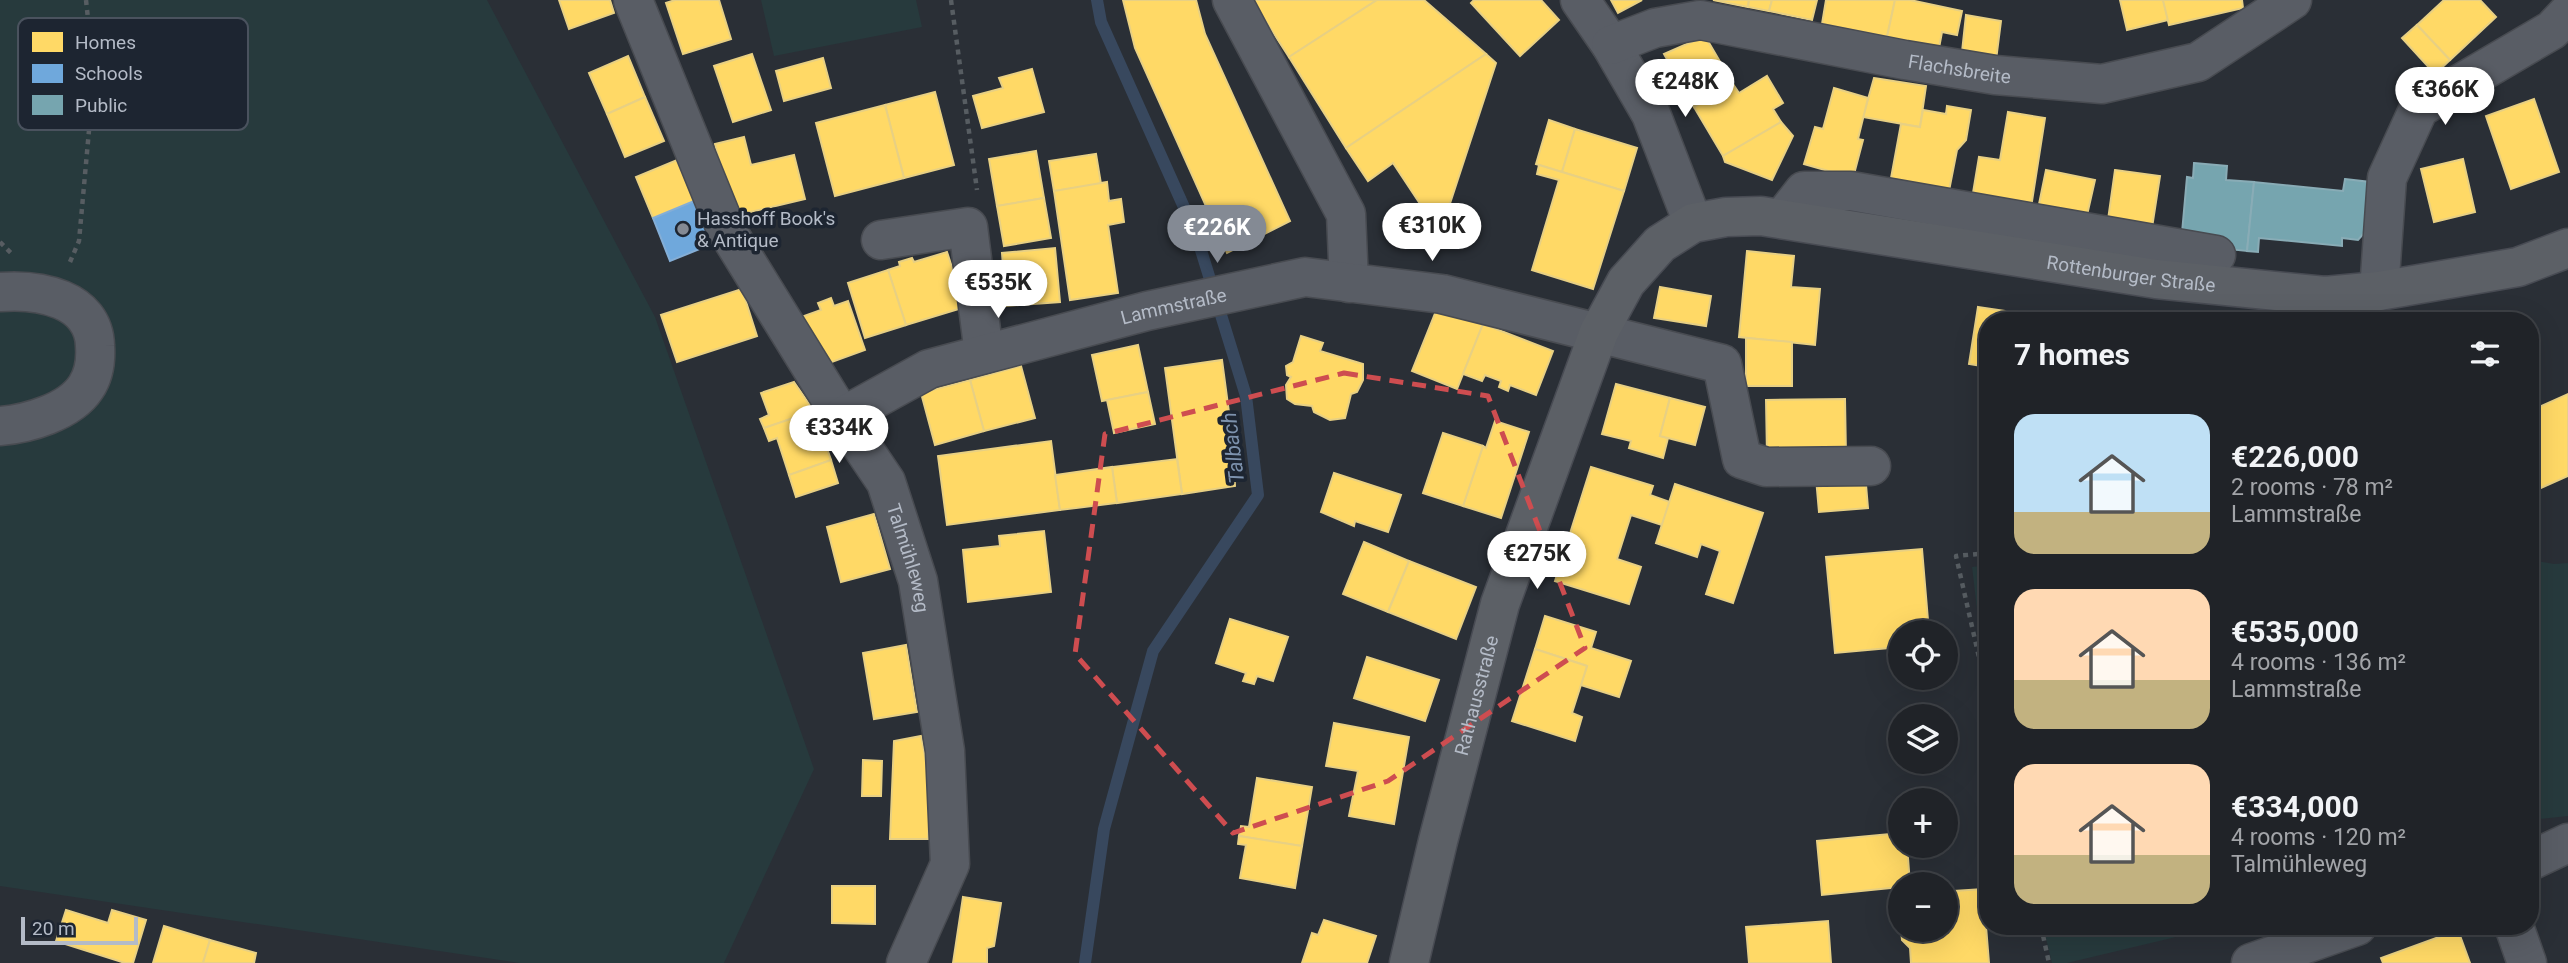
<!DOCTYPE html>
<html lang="en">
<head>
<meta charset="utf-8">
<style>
  :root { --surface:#202328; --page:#282b30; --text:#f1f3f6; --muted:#a2a4a8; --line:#3d4045; --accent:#848a94 }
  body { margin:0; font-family:Roboto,sans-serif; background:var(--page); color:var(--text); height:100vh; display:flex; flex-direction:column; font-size:26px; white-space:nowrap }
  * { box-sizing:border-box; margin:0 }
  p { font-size:23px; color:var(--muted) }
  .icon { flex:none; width:38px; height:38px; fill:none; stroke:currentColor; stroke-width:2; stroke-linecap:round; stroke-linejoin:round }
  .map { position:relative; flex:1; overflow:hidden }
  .drawer { position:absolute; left:1979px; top:312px; width:560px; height:623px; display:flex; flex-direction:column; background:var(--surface); border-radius:28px; box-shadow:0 7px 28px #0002,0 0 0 2px var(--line) }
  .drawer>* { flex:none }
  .fabs { position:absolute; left:1888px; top:620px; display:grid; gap:14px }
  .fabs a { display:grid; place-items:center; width:70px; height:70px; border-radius:50%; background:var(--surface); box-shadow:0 7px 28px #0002,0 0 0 2px var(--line); font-size:35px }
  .scale { position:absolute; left:21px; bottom:18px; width:117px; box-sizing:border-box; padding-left:7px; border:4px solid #b4bbc7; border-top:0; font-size:19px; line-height:24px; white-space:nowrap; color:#b4bbc7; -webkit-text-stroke:5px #1d2531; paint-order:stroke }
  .price { position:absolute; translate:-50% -60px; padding:0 16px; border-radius:24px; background:#fff; color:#222; font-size:23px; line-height:46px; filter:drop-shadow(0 2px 4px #0008) }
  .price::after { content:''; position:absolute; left:50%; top:42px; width:21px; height:16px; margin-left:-10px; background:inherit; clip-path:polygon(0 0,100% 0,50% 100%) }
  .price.active { background:var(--accent); color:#fff }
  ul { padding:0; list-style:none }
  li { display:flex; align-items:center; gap:21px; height:175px; padding:0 35px }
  li span { display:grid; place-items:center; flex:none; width:196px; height:140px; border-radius:21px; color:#555 }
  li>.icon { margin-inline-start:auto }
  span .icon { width:84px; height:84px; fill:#fffc; stroke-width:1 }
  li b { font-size:30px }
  h2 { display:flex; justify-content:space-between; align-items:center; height:84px; padding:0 35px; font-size:30px }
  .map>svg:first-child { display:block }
</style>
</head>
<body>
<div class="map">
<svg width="2568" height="963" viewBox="0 0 2568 963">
  <rect width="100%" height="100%" fill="#2a2f36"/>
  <g fill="#273a3d">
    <path d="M 0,0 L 487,0 L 655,317 L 814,769 L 724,963 L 520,963 L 0,886 Z"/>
    <path d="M 761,0 L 916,0 L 922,27 L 774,56 Z"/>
    <path d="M 2531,560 L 2554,564 L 2568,563 L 2568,816 L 2539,819 L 2530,811 Z"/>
    <path d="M 1988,565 L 1988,700 L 1972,567 Z"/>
    <path d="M 2043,926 L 2222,926 L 2067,963 L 2052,963 Z"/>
  </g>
  <g fill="#ffd966" stroke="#e8d083" stroke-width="2">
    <path d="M 559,0 L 610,0 L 614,13 L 569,29 Z"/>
    <path d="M 675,0 L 719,0 L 731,39 L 683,54 L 666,3 Z"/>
    <path d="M 1123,0 L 1196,0 L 1205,34 L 1290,221 L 1227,253 L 1135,48 Z"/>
    <path d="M 1252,0 L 1377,0 L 1289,57 Z"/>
    <path d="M 1377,0 L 1424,0 L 1486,54 L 1346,148 L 1289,57 Z"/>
    <path d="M 1474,0 L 1541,0 L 1559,20 L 1520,56 L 1471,3 Z"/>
    <path d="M 1611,0 L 1642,0 L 1618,13 Z"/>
    <path d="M 1713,0 L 1749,0 L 1748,7 Z"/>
    <path d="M 1749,0 L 1772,0 L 1769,11 L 1748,7 Z"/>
    <path d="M 1772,0 L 1817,0 L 1812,20 L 1769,11 Z"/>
    <path d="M 1826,0 L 1895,0 L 1887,37 L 1822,24 Z"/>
    <path d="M 1895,0 L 1910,0 L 1962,11 L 1957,35 L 1942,32 L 1939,48 L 1887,37 Z"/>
    <path d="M 2120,0 L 2163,0 L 2168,20 L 2127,30 Z"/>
    <path d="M 2163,0 L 2242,0 L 2243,8 L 2169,25 Z"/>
    <path d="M 2444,0 L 2480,0 L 2496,17 L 2450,60 L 2417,25 Z"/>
    <path d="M 1966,15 L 2001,21 L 1996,60 L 1962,52 Z"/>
    <path d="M 2417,25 L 2450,60 L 2435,74 L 2402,38 Z"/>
    <path d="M 1705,36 L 1733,84 L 1694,107 L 1664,54 Z"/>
    <path d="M 752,54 L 771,110 L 733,122 L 714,66 Z"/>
    <path d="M 1486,54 L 1496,63 L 1440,234 L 1393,163 L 1368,181 L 1346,148 Z"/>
    <path d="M 628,56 L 645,97 L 607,114 L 589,73 Z"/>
    <path d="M 823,58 L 831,88 L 784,101 L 776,71 Z"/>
    <path d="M 1032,69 L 1044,112 L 982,128 L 973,96 L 1003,88 L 999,78 Z"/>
    <path d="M 1767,76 L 1783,103 L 1773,109 L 1781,122 L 1723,156 L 1694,107 L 1733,84 L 1739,93 Z"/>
    <path d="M 1874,78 L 1926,86 L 1920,127 L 1863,117 Z"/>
    <path d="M 1834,88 L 1868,98 L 1858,139 L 1863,140 L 1853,178 L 1804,164 L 1815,127 L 1823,129 Z"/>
    <path d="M 935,92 L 954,165 L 904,178 L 885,105 Z"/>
    <path d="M 645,97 L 664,141 L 625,157 L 607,114 Z"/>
    <path d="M 2534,99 L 2559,172 L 2511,189 L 2486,116 Z"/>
    <path d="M 885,105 L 904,178 L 835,196 L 816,123 Z"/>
    <path d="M 1947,106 L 1971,110 L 1966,140 L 1957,150 L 1947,201 L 1889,189 L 1901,124 L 1920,127 L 1923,110 L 1946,114 Z"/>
    <path d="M 2008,112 L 2045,118 L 2030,214 L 1971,205 L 1979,157 L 2000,160 Z"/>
    <path d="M 1549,120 L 1575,129 L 1562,172 L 1536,164 Z"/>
    <path d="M 1781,122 L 1793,136 L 1772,180 L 1725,162 L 1723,156 Z"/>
    <path d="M 1575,129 L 1637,148 L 1624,191 L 1562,172 Z"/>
    <path d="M 744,137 L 751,165 L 794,155 L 805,199 L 733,216 L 715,144 Z"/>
    <path d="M 1036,151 L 1044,198 L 997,206 L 989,159 Z"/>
    <path d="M 1096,154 L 1101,184 L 1054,191 L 1049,161 Z"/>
    <path d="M 2463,159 L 2475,212 L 2434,222 L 2421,169 Z"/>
    <path d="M 677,160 L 694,201 L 653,218 L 636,177 Z"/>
    <path d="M 1539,165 L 1624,191 L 1593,289 L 1532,270 L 1559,180 L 1537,174 Z"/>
    <path d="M 2046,170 L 2095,180 L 2085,224 L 2037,214 Z"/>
    <path d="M 2115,170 L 2160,176 L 2151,234 L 2107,227 Z"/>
    <path d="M 1107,182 L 1109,201 L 1121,199 L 1124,222 L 1108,225 L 1118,293 L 1070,300 L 1054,191 Z"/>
    <path d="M 1044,198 L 1051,238 L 1004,246 L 997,206 Z"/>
    <path d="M 1055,248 L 1060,302 L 1006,306 L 1002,253 Z"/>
    <path d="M 1747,251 L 1794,256 L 1791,287 L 1820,289 L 1815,345 L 1739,337 Z"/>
    <path d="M 947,252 L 965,307 L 906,325 L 888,270 L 900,266 L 899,262 L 912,258 L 914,262 Z"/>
    <path d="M 888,270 L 906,325 L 865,338 L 848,283 Z"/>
    <path d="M 1660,287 L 1711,296 L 1706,326 L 1654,318 Z"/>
    <path d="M 742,289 L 757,336 L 677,362 L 661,315 Z"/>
    <path d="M 831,298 L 834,306 L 848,301 L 865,350 L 818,367 L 801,317 L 821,310 L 818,303 Z"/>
    <path d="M 1438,306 L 1483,324 L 1457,389 L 1412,371 Z"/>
    <path d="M 1978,307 L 2052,318 L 2051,320 L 1988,320 L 1988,367 L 1969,364 Z"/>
    <path d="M 1483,324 L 1553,351 L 1536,395 L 1510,385 L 1508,391 L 1499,387 L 1501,381 L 1485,375 L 1482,381 L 1463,374 Z"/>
    <path d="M 1301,336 L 1323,343 L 1320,351 L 1363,364 L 1363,380 L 1357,392 L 1351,394 L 1345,418 L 1330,420 L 1314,412 L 1312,406 L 1295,404 L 1287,399 L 1286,385 L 1291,377 L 1287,375 L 1286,366 L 1293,362 Z"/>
    <path d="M 1746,338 L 1792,342 L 1792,386 L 1746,386 Z"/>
    <path d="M 1138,345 L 1148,392 L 1102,401 L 1092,355 Z"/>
    <path d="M 1222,360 L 1232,435 L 1235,486 L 1182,494 L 1165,368 Z"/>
    <path d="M 1021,366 L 1035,418 L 984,431 L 970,380 Z"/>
    <path d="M 970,380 L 984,431 L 935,445 L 921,393 Z"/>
    <path d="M 794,382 L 814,411 L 764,428 L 760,419 L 769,415 L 761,393 Z"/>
    <path d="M 1616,384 L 1670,398 L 1660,436 L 1668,438 L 1663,458 L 1629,448 L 1631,441 L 1602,434 Z"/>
    <path d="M 1148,392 L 1155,424 L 1114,433 L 1107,400 Z"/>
    <path d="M 2568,394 L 2568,476 L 2534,491 L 2530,483 L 2530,411 Z"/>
    <path d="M 1670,398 L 1705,407 L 1695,445 L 1660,436 Z"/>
    <path d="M 1845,399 L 1846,456 L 1767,456 L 1766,400 Z"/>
    <path d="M 814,411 L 831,460 L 789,475 L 777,438 L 769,441 L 764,428 Z"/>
    <path d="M 1495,421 L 1529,432 L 1501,518 L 1463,506 L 1483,446 L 1486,448 Z"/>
    <path d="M 1443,433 L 1483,446 L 1463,506 L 1423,493 Z"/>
    <path d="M 1051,441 L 1060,510 L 947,525 L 938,456 Z"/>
    <path d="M 1177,459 L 1182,494 L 1117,503 L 1112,467 Z"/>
    <path d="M 831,460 L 838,483 L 796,497 L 789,475 Z"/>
    <path d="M 1112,467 L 1117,503 L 1060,510 L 1055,475 Z"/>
    <path d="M 1591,467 L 1653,486 L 1650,495 L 1670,502 L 1662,525 L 1631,515 L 1617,559 L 1641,567 L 1629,604 L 1555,581 Z"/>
    <path d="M 1334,473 L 1401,495 L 1388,532 L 1355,521 L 1354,526 L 1321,512 Z"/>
    <path d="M 1865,473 L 1868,508 L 1819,512 L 1816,478 Z"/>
    <path d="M 1675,484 L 1763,513 L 1733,603 L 1706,594 L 1720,551 L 1701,544 L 1697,557 L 1656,543 Z"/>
    <path d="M 874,514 L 890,569 L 841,582 L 827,527 Z"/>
    <path d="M 1044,531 L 1051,592 L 968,602 L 963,550 L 1000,546 L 999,536 Z"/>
    <path d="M 1364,542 L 1409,561 L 1388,612 L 1343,594 Z"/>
    <path d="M 1922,549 L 1929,632 L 1900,632 L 1900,647 L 1835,653 L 1826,557 Z"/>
    <path d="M 1409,561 L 1476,587 L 1456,639 L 1388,612 Z"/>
    <path d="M 1545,616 L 1596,632 L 1591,648 L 1631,661 L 1619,697 L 1581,685 L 1587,666 L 1535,649 Z"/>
    <path d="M 1230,619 L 1288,637 L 1273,681 L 1257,676 L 1254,684 L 1243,681 L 1246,673 L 1216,663 Z"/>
    <path d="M 906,645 L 917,712 L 874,719 L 863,653 Z"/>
    <path d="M 1535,649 L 1587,666 L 1572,713 L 1582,717 L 1575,741 L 1512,721 Z"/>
    <path d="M 1367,657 L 1439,680 L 1425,721 L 1354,698 Z"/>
    <path d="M 1334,723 L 1409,737 L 1394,824 L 1349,816 L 1358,771 L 1326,766 Z"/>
    <path d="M 921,736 L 926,762 L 933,762 L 928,839 L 890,839 L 894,741 Z"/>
    <path d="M 863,760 L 882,761 L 881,796 L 862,796 Z"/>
    <path d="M 1257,778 L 1312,787 L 1302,846 L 1239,836 L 1241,826 L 1249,827 Z"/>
    <path d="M 1900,833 L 1900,845 L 1907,845 L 1910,884 L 1900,884 L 1900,887 L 1822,895 L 1817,841 Z"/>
    <path d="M 1239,836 L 1302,846 L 1295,888 L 1240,878 L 1246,845 L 1238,844 Z"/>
    <path d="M 832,886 L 875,886 L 875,924 L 832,923 Z"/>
    <path d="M 1983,889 L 1989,963 L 1911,963 L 1910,948 L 1902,940 L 1901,929 L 1946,929 L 1946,899 L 1954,899 L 1954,891 Z"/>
    <path d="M 963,897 L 1001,903 L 994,946 L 987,948 L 987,963 L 953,963 Z"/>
    <path d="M 66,910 L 108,923 L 112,910 L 146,920 L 133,963 L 125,963 L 56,941 Z"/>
    <path d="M 1324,920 L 1376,936 L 1367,963 L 1302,963 L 1312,933 L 1318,935 Z"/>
    <path d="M 1828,921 L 1831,963 L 1749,963 L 1746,927 Z"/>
    <path d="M 164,926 L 210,940 L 203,963 L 153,963 Z"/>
    <path d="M 2458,930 L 2470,963 L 2383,963 L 2381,958 Z"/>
    <path d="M 210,940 L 256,953 L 254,963 L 203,963 Z"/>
  </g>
  <path fill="#6fa8dc" stroke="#84aed6" stroke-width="2" d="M 694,201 L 712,244 L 670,261 L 653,218 Z"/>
  <g fill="#76a5af" stroke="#89acb6" stroke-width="2">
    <path d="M 2194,163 L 2227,166 L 2226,180 L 2254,182 L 2247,251 L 2181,244 L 2187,177 L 2193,178 Z"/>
    <path d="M 2345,179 L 2370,182 L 2365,232 L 2358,240 L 2342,238 L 2342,246 L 2259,238 L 2258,252 L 2247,251 L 2254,182 L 2343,191 Z"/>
  </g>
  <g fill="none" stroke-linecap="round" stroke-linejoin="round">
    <path stroke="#38485e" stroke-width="12" d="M 1085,963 L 1104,829 L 1153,651 L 1258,495 L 1246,396 L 1196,234 L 1101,22 L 1097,0"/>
    <g stroke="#484b51" stroke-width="41">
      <g id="minor">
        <path id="s1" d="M 633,0 L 726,229 L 842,417 L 886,482 L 918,581 L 945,751 L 950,864 L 906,963"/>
        <path d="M 1232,0 L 1346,214 L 1349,283"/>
        <path d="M 1580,0 L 1611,45 L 1651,114 L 1693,223"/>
        <path id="s2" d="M 1611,45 L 1655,28 L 1700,20 L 1905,60 L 1995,75 L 2102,84 L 2198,62 L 2292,0"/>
        <path d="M 1782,219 L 1804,191 L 1851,191 L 2216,255"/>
        <path d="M 881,240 L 968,227 L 984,354"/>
        <path d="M 2379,291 L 2387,178 L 2419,108 L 2552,30 L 2568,13"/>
        <path d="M 0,292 C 38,289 94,298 95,346 C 96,360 94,375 86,387 C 70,412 27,424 0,426"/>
        <path d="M 2325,296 L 2333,320"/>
        <path id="s3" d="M 842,417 L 929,369 L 1147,311 L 1305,277 L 1442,294 L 1722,364 L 1742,459 L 1766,467 L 1871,466"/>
        <path d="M 2530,861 L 2568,843"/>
        <path d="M 2514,926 L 2527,963"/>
        <path d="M 2251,963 L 2357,926"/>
      </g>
    </g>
    <g stroke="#484b53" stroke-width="41">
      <g id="major">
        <path id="s4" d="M 1409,963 L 1438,841 L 1500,604 L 1599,332 L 1626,282 L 1660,244 L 1693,223 L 1726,217 L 1761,216 L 2156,279 L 2325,296 L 2379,291 L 2518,267 L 2568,248"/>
      </g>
    </g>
    <g stroke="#575d62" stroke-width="4.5" stroke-dasharray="5 5" stroke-linecap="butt">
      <path d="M 951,0 L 977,190"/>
      <path d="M 0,242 L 11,253"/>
      <path d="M 70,262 L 79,241 L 94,75 L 86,0"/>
      <path d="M 1988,553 L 1956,556 L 1988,697"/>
      <path d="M 2041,926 L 2049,963"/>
    </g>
    <use href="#minor" stroke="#595d65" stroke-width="38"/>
    <use href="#major" stroke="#5c6066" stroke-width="38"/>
  </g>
  <path fill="none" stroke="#ce4d50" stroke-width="5" stroke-dasharray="14 9" stroke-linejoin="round" d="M 1344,373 L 1488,396 L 1585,648 L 1388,781 L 1233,833 L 1075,654 L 1105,434 Z"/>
  <circle fill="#848a94" stroke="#1d2531" stroke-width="2.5" cx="683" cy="229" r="7"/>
  <g text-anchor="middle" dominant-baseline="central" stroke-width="7" stroke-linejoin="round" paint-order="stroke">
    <g font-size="19" fill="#b4bbc7" stroke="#1d2531">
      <text stroke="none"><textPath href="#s2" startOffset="357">Flachsbreite</textPath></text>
      <text stroke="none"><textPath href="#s4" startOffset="1250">Rottenburger Straße</textPath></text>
      <text stroke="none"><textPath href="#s3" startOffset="352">Lammstraße</textPath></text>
      <text stroke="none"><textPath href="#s1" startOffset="626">Talmühleweg</textPath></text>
      <text stroke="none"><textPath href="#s4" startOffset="276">Rathausstraße</textPath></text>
    </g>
    <g font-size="19" fill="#b4bbc7" stroke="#1d2531" text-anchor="start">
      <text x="697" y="218">Hasshoff Book's<tspan x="697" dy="22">&amp; Antique</tspan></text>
    </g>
    <g font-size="21" font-style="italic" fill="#7d92ad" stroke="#1d2531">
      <text transform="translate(1233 448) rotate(-97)">Talbach</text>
    </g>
  </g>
  <rect x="18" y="18" width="230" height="112" rx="10" fill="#1d2531" stroke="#4a525e" stroke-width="2"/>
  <rect x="32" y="32" width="31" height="20" fill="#ffd966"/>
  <rect x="32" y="64" width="31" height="19" fill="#6fa8dc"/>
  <rect x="32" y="95" width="31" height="20" fill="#76a5af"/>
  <g font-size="19" fill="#b4bbc7">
    <text x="75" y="49">Homes</text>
    <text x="75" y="80">Schools</text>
    <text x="75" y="112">Public</text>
  </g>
</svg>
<div class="fabs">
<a><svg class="icon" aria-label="locate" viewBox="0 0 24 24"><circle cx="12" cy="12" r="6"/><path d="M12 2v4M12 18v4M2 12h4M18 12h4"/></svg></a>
<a><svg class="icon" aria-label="layers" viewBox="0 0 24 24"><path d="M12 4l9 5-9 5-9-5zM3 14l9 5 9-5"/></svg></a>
<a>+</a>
<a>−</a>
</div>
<div class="scale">20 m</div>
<b class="price" style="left:1685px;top:119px">€248K</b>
<b class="price" style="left:2445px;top:127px">€366K</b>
<b class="price" style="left:1432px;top:263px">€310K</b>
<b class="price active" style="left:1217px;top:265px">€226K</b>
<b class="price" style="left:998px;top:320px">€535K</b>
<b class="price" style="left:839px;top:465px">€334K</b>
<b class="price" style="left:1537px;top:591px">€275K</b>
<section class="drawer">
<h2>7 homes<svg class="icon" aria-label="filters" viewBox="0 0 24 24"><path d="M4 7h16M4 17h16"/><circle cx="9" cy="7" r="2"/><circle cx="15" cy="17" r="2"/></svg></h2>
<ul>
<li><span style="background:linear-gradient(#bfe0f5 70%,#c2b280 0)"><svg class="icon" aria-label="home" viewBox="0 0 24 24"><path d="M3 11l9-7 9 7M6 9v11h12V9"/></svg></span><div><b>€226,000</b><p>2 rooms · 78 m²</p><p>Lammstraße</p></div></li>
<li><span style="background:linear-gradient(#ffd9b3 65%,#c2b280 0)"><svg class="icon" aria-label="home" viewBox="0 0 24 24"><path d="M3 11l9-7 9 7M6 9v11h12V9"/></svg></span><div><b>€535,000</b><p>4 rooms · 136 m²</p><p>Lammstraße</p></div></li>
<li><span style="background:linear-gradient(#ffd9b3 65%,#c2b280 0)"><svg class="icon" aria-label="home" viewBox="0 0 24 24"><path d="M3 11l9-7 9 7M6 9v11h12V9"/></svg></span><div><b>€334,000</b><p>4 rooms · 120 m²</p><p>Talmühleweg</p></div></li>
</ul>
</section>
</div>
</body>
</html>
